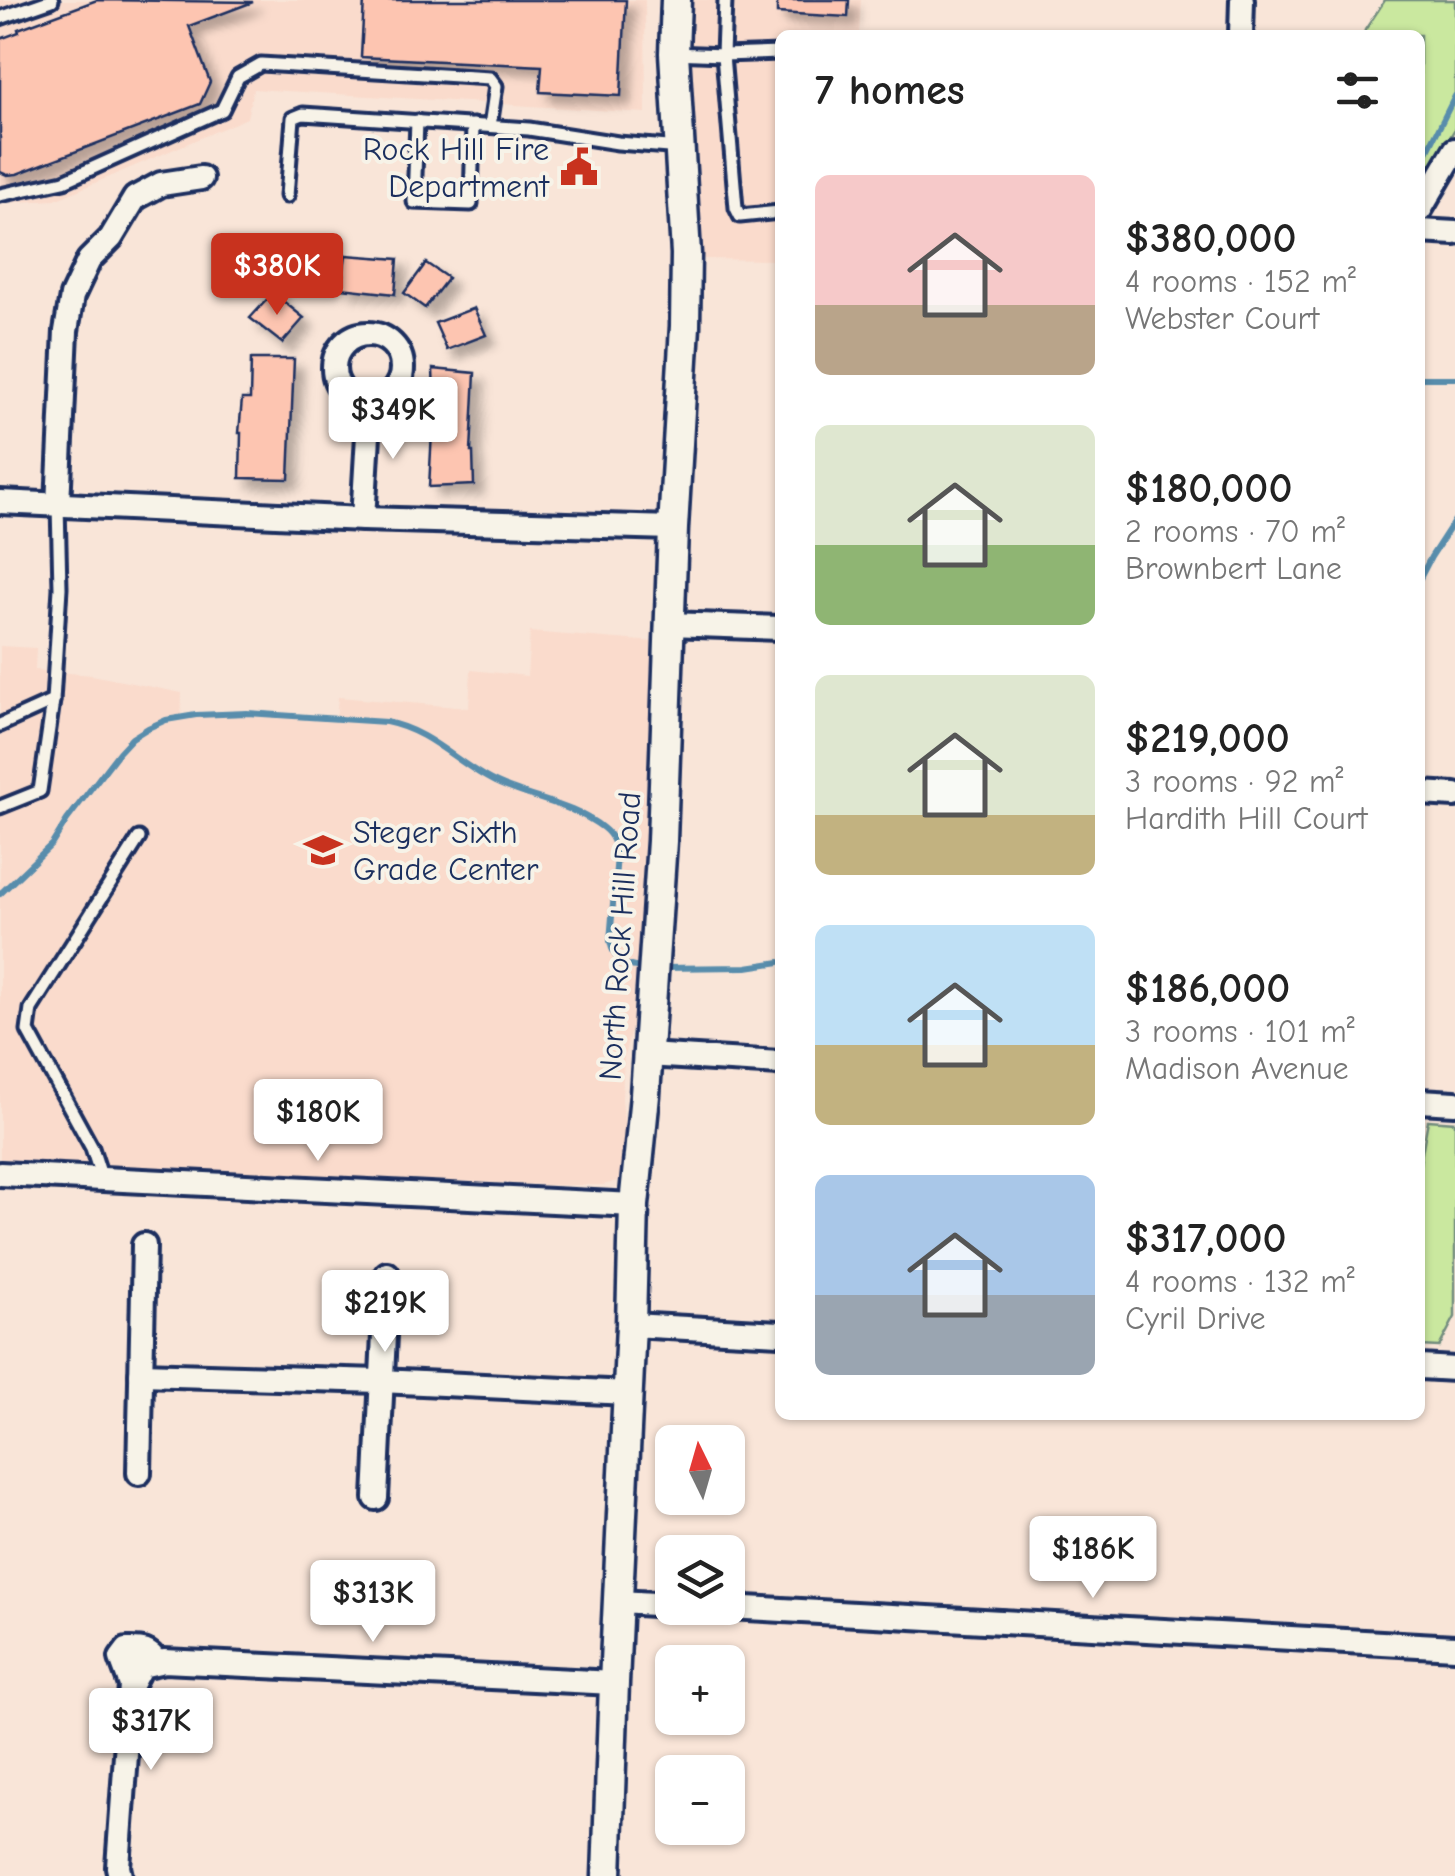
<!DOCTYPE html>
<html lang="en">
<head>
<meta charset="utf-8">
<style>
  :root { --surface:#fff; --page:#f2f2f2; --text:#222; --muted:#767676; --accent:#c8321e }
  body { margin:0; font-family:"Comic Neue",sans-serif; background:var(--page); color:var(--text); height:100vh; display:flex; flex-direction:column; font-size:38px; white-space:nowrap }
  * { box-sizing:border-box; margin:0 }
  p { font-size:32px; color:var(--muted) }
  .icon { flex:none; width:55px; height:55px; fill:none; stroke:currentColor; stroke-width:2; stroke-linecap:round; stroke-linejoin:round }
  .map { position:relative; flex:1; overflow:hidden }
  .side { position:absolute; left:775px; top:30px; width:650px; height:1390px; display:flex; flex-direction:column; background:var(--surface); border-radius:15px; box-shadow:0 2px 8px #0004 }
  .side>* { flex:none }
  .needle { width:65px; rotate:355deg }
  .tools { position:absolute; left:655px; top:1425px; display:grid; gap:20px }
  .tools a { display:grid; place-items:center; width:90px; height:90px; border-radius:15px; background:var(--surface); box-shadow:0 2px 8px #0004; font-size:50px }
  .price { position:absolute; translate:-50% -85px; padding:0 22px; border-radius:10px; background:#fff; color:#222; font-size:32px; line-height:65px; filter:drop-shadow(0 2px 5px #0008) }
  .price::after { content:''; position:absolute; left:50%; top:60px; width:30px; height:22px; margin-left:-15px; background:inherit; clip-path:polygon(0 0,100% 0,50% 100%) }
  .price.selected { background:var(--accent); color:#fff }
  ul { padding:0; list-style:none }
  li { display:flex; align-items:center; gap:30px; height:250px; padding:0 40px }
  li span { display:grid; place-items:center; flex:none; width:280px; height:200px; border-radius:15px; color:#555 }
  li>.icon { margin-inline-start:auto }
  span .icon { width:120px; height:120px; fill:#fffc; stroke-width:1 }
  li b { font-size:42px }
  h2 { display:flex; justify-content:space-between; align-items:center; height:120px; padding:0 40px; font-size:42px }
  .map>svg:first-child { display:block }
</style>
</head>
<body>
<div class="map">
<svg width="1455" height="1876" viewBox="0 0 1455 1876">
  <defs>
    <filter id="shadow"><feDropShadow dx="9" dy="9" stdDeviation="5" flood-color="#0004"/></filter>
  </defs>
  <rect width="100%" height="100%" fill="#f9e5d8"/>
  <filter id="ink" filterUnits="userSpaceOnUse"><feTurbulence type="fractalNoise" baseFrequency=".01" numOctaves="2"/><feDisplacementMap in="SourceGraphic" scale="20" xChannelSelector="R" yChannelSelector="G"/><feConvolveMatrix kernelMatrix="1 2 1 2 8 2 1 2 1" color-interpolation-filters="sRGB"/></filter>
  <g filter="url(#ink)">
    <g fill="#fadbcc">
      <path d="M 0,0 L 645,0 L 646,113 L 253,89 L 247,118 L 55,200 L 0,203 Z"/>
      <path d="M 687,0 L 861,0 L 859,35 L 780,35 L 780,260 L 700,259 Z"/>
      <path d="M 530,632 L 655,642 L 640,978 L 638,1005 L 624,1056 L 622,1099 L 628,1163 L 621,1180 L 603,1185 L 550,1185 L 0,1163 L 0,646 L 36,648 L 35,670 L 92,675 L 182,693 L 181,717 L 270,715 L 336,721 L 338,697 L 469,708 L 471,670 L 527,676 Z"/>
    </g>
    <g fill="#cae89f" stroke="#728c7e" stroke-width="2.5">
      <path d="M 1385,0 L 1455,0 L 1455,129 L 1420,187 L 1420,35 L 1364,35 L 1365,30 Z"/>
      <path d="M 1428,1120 L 1455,1122 L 1455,1317 L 1439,1347 L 1420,1346 L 1420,1164 Z"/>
    </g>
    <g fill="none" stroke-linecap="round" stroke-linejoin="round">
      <g stroke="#588dac" stroke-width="6">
        <path d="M 1420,166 L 1455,96"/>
        <path d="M 1420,378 L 1455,378"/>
        <path d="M 1420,578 L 1431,557 L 1455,520"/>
        <path d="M 0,894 L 52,844 L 67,820 L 119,752 L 132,738 L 148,728 L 166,720 L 196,715 L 247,713 L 386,722 C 431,731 456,763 495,782 C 530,799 573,804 603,828 C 613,836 615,844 617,855 L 610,941 C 614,963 627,968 648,968"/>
        <path d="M 660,968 L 747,967 L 780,962"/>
      </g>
    </g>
    <g fill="#fdc5b1" stroke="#1b2f5e" stroke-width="2.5" filter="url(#shadow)">
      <path d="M 97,0 L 253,2 L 189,26 L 210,82 L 200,104 L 17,174 L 7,175 L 0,172 L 0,39 L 19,32 L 18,29 Z"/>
      <path d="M 364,0 L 626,0 L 621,96 L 540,92 L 542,66 L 361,57 Z"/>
      <path d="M 777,0 L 849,0 L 848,17 L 777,13 Z"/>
      <path d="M 346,255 L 398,259 L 395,294 L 341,288 Z"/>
      <path d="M 426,263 L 448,278 L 425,308 L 404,293 Z"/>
      <path d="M 273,293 L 304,318 L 282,343 L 250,318 Z"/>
      <path d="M 474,308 L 486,335 L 447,350 L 435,323 Z"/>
      <path d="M 251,359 L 294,359 L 289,479 L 240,478 L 241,433 L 239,433 L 242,399 L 250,399 Z"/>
      <path d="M 433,369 L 475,373 L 471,452 L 473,452 L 474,485 L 429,487 L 434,396 Z"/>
    </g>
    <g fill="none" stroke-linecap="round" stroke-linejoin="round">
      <g stroke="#1b2f5e" stroke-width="19">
        <g id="service">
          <path d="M 725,0 L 723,55 L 736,208 L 740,216 L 780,212"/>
          <path d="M 0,18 L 52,0"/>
          <path d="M 674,53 L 723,55 L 780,53"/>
          <path d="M 417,121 L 414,202 L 471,204 L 473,125"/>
          <path d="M 0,195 L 64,181 L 222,110 L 238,77 L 261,64 L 490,78 L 496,86 L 490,126"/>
          <path d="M 287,196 L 293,118 L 303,114 L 529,129 L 618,143 L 681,148"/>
          <path d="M 0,725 L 53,701"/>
          <path d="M 0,807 L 40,791 L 53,701 L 60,588 L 58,505"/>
          <path d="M 102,1179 L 92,1148 L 28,1031 L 31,1009 L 139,838"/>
        </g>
      </g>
      <g stroke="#1b2f5e" stroke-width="30">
        <g id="minor">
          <path d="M 1241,35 L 1242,0"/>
          <path d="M 1420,210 L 1455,150"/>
          <path d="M 1420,231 L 1455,233"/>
          <circle cx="368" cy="368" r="34"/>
          <path d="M 0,502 L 363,519 L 673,528"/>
          <path d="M 58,505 L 66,331 L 72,296 L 89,260 L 111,238 L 135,198 L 161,184 L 201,178"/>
          <path d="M 363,519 L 370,402"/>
          <path d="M 669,624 L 780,628"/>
          <path d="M 1420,793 L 1455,795"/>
          <path d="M 647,1055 L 780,1063"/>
          <path d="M 1420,1101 L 1455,1103"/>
          <path d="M 0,1174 L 634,1205"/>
          <path d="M 631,1325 L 780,1333"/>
          <path d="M 1420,1367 L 1455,1369"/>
          <path d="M 141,1374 L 380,1381 L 628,1393"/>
          <path d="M 139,1473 L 144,1245"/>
          <path d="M 376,1498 L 387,1274"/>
          <path d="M 619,1602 L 672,1605"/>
          <path d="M 728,1607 L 1455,1647"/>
          <path d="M 131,1685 L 121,1658 L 127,1650 C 140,1650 149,1649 156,1662"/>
          <path d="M 120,1876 L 118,1867 L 131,1685 L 141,1666 L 164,1661 L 614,1683"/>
        </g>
      </g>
      <g stroke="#1b2f5e" stroke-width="35">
        <path id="tertiary" d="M 607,1876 L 614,1683 L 631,1325 L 634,1205 L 645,1095 L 662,841 L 673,528 L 685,326 L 686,254 L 674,53 L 676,0"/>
      </g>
      <use href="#service" stroke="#f7f3e8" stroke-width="11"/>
      <use href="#minor" stroke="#f7f3e8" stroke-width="22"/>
      <use href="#tertiary" stroke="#f7f3e8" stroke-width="28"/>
    </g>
  </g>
  <defs>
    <g id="civic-bare" transform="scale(3)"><path d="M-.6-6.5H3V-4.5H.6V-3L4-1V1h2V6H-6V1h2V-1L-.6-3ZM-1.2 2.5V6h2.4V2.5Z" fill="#c8321e" stroke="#f7f3e8" stroke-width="2.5" paint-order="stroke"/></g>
    <g id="school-bare" transform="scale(3)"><path d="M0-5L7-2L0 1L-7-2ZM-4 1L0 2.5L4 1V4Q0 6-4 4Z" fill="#c8321e" stroke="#f7f3e8" stroke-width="2.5" paint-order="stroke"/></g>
  </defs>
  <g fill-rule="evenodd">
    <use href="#civic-bare" x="579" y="167"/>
    <use href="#school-bare" x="323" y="850"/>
  </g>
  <g text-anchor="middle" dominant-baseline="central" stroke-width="8" stroke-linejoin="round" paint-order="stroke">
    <g font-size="32" fill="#1b2f5e" stroke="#f7f3e8" text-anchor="end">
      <text x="549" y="149">Rock Hill Fire<tspan x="549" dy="37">Department</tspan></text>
      <text x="353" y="832" text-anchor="start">Steger Sixth<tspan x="353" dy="37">Grade Center</tspan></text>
    </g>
    <g font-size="32" fill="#1b2f5e" stroke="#f7f3e8">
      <text transform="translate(620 936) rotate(-86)">North Rock Hill Road</text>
    </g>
  </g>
</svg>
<div class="tools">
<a><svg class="needle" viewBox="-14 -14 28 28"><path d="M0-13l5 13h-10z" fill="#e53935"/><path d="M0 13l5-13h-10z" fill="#767676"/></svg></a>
<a><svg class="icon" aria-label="layers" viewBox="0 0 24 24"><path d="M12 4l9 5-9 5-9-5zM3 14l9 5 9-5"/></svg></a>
<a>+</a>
<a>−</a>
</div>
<b class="price selected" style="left:277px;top:318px">$380K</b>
<b class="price" style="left:393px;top:462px">$349K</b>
<b class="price" style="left:318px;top:1164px">$180K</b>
<b class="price" style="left:385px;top:1355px">$219K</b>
<b class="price" style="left:1093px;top:1601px">$186K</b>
<b class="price" style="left:373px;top:1645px">$313K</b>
<b class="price" style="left:151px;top:1773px">$317K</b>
<section class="side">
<h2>7 homes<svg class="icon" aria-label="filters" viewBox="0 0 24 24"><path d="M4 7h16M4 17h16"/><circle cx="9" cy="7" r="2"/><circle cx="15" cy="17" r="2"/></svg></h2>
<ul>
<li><span style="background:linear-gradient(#f6c9c9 65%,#b9a48a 0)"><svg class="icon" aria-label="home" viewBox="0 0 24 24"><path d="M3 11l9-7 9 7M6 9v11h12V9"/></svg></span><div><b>$380,000</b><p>4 rooms · 152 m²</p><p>Webster Court</p></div></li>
<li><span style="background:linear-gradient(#dfe7d0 60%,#8fb573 0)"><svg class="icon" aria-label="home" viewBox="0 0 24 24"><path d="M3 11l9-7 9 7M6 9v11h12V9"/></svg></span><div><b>$180,000</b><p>2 rooms · 70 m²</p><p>Brownbert Lane</p></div></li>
<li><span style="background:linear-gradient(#dfe7d0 70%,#c2b280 0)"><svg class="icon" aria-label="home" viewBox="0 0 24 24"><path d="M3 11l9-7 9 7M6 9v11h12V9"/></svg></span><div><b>$219,000</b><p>3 rooms · 92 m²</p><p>Hardith Hill Court</p></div></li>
<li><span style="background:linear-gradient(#bfe0f5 60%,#c2b280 0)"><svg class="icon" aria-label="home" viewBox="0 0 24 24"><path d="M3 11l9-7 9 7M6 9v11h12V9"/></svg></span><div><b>$186,000</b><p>3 rooms · 101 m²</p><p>Madison Avenue</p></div></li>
<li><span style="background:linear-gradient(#a9c7e8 60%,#9aa5b1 0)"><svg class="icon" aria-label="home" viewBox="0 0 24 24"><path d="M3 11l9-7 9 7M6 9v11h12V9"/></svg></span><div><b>$317,000</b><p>4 rooms · 132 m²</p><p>Cyril Drive</p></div></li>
</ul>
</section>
</div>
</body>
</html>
